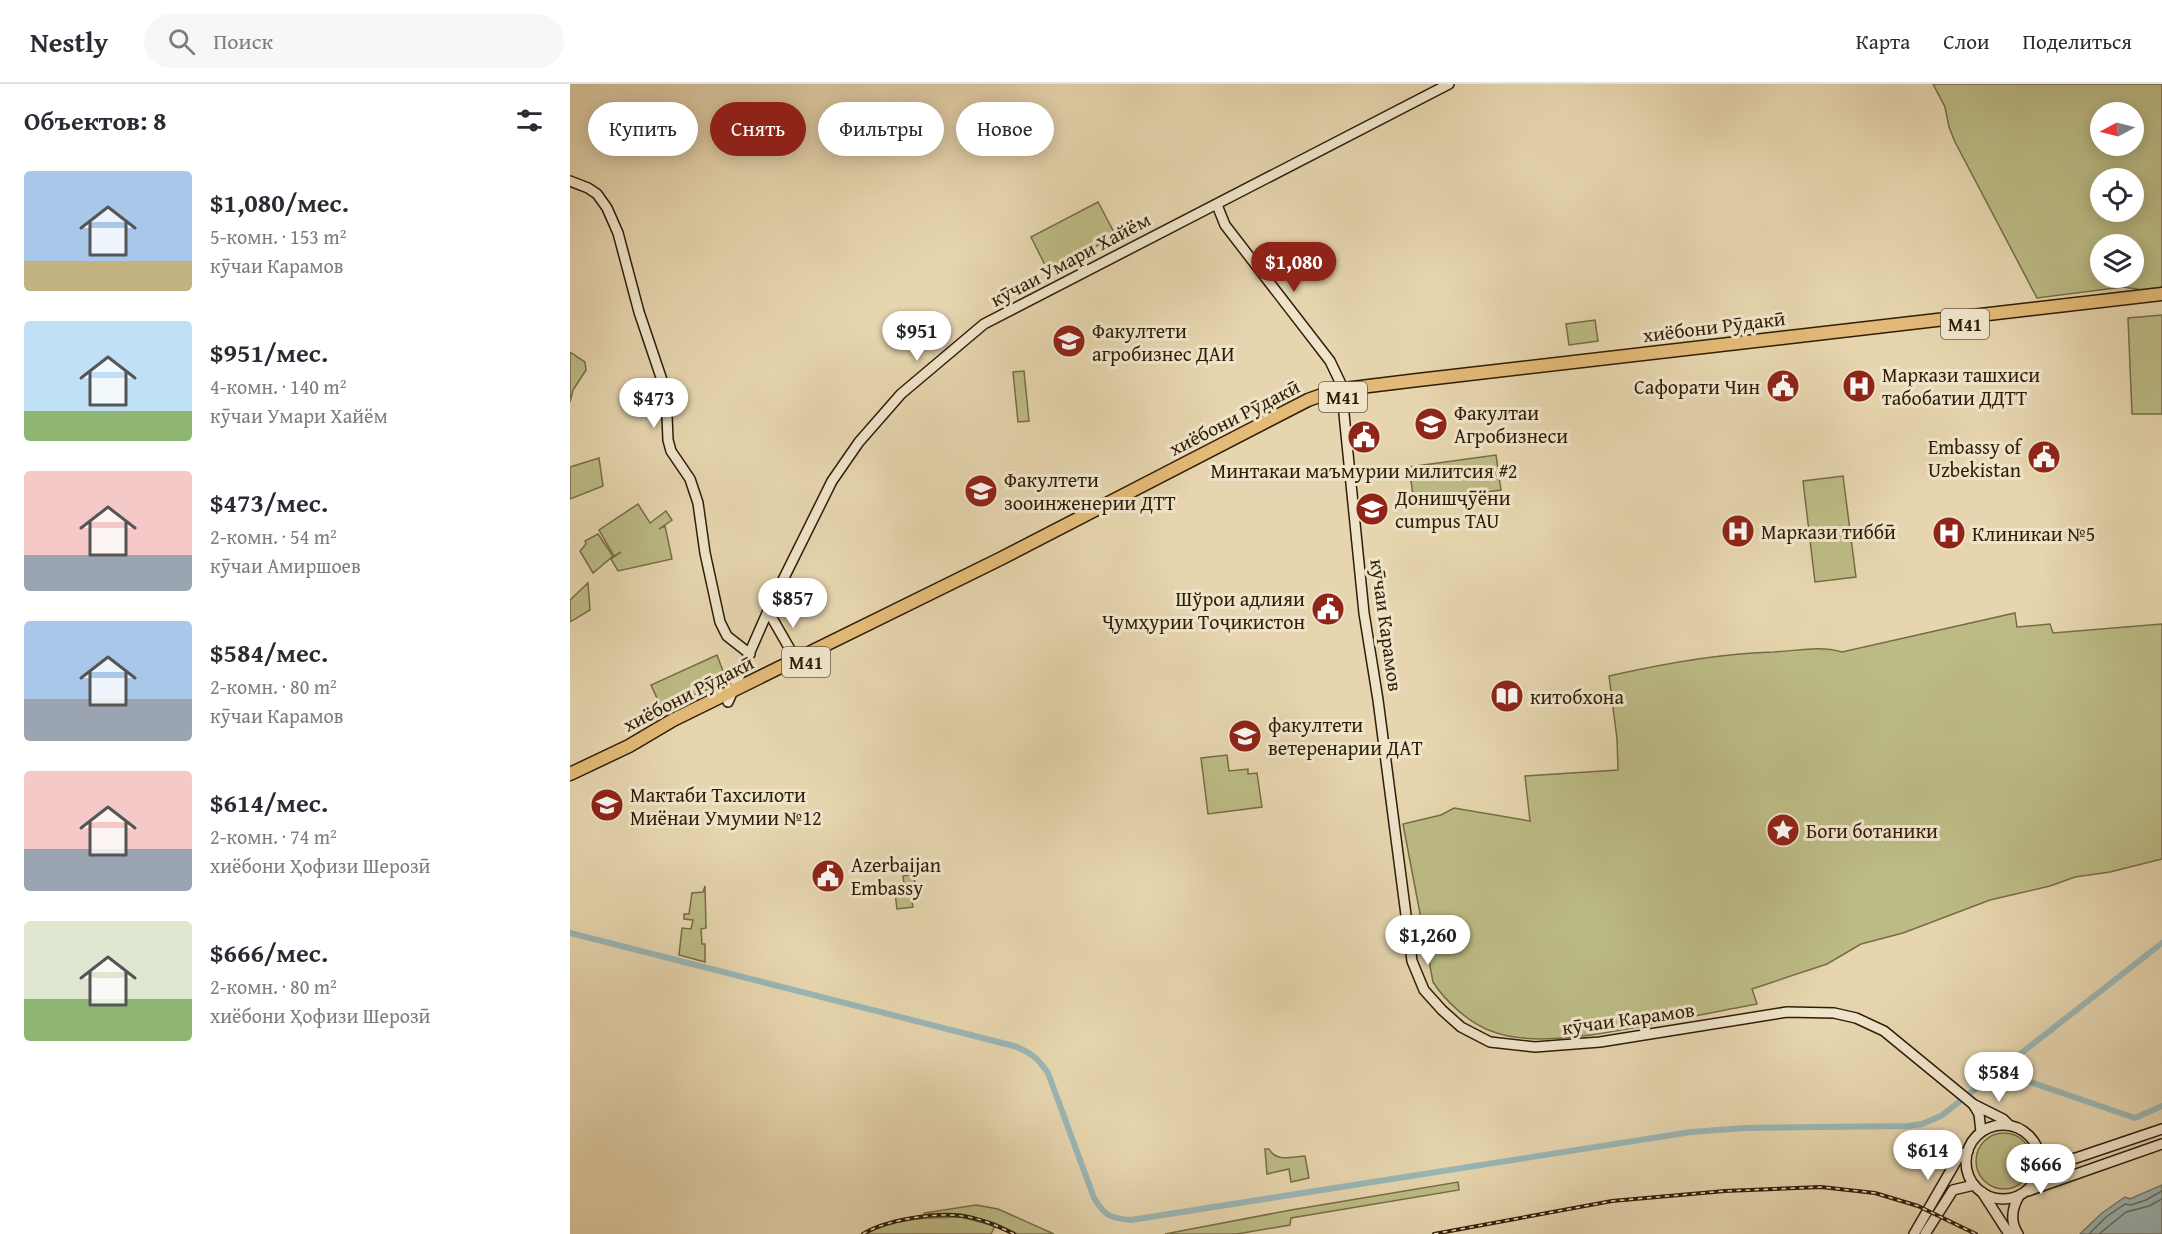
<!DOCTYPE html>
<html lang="ru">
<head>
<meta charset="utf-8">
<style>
  :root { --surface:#fff; --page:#f7f7f7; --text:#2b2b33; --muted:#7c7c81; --line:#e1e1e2; --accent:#8f2418 }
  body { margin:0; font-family:"Gentium Book Plus",serif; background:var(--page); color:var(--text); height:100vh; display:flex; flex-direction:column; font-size:22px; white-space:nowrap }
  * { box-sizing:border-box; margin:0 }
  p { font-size:20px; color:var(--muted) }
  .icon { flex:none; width:33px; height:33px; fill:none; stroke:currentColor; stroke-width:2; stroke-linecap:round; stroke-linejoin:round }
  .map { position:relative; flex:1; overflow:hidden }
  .sheet { display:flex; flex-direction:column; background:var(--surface); width:570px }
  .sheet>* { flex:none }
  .top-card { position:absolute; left:18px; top:18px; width:570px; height:54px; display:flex; gap:12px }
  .needle { width:39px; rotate:263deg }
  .controls { position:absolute; left:1520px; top:18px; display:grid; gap:12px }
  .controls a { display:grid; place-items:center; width:54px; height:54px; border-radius:50%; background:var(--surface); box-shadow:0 3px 15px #0003; font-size:30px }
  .price { position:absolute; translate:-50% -51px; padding:0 14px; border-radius:21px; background:#fff; color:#222; font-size:20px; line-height:39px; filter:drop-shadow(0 2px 3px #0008) }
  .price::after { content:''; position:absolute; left:50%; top:36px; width:18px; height:14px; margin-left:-9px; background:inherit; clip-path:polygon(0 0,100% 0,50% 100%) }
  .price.on { background:var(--accent); color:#fff }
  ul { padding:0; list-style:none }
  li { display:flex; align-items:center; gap:18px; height:150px; padding:0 24px }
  li span { display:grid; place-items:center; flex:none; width:168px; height:120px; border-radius:6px; color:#555 }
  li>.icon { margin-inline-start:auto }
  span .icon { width:72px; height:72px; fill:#fffc; stroke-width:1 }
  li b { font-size:26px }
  h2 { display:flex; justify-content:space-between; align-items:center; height:72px; padding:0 24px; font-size:26px }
  .chip { padding:0 21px; border-radius:27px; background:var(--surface); box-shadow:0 3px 15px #0003; font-size:21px; line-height:54px }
  .chip.on { background:var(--accent); color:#fff }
  header { display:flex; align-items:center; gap:36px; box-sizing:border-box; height:84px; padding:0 30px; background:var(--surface); border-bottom:2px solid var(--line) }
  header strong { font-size:28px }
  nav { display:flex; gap:33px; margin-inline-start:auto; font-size:21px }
  .search { width:420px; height:54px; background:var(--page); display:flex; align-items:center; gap:15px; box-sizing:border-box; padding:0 21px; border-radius:33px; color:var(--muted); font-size:22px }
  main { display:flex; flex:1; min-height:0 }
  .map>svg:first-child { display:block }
</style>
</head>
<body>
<header>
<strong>Nestly</strong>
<div class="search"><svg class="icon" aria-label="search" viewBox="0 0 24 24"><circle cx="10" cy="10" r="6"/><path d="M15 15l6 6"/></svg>Поиск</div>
<nav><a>Карта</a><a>Слои</a><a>Поделиться</a></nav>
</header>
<main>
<section class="sheet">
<h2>Объектов: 8<svg class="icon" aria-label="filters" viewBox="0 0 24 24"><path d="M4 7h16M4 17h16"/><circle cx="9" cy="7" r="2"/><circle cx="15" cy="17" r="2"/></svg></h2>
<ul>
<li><span style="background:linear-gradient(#a9c7e8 75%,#c2b280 0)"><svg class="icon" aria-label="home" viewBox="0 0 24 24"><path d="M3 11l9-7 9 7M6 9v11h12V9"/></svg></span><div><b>$1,080/мес.</b><p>5-комн. · 153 m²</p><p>кӯчаи Карамов</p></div></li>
<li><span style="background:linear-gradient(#bfe0f5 75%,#8fb573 0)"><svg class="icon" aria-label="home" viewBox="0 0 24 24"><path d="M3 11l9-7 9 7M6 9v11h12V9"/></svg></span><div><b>$951/мес.</b><p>4-комн. · 140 m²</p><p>кӯчаи Умари Хайём</p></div></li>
<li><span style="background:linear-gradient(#f6c9c9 70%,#9aa5b1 0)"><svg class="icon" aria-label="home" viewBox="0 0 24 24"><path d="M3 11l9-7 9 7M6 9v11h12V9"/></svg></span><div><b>$473/мес.</b><p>2-комн. · 54 m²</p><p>кӯчаи Амиршоев</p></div></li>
<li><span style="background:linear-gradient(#a9c7e8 65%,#9aa5b1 0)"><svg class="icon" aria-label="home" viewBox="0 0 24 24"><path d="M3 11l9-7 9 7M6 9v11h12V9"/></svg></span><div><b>$584/мес.</b><p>2-комн. · 80 m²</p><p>кӯчаи Карамов</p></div></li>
<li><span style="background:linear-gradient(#f6c9c9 65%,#9aa5b1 0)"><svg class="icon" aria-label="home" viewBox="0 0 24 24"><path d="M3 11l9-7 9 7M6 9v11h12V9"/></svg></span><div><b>$614/мес.</b><p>2-комн. · 74 m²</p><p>хиёбони Ҳофизи Шерозӣ</p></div></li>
<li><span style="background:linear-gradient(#dfe7d0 65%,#8fb573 0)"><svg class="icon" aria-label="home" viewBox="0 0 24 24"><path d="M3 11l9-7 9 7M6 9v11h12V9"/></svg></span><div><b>$666/мес.</b><p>2-комн. · 80 m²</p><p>хиёбони Ҳофизи Шерозӣ</p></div></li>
</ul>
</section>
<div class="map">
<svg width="1592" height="1150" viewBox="0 0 1592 1150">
  <rect width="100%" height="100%" fill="#e6d5ae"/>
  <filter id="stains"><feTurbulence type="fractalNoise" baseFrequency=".00333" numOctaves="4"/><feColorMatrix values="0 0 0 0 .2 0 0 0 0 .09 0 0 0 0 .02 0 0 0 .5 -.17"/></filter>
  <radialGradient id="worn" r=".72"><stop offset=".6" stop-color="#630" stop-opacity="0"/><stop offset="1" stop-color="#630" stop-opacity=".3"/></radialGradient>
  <g fill="#bcbb85" stroke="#766c46" stroke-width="1.5" fill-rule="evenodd">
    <path d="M 1363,0 L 1592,0 L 1592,204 L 1573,206 L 1553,203 L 1467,214 L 1385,58 L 1379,43 L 1375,23 ZM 1530,28 L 1563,28 L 1563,62 L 1530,62 ZM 1530,94 L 1563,94 L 1563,128 L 1530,128 ZM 1530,160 L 1563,160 L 1563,194 L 1530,194 Z"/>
    <path d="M 528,118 L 546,152 L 478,187 L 461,153 Z"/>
    <path d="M 1592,231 L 1592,330 L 1562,330 L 1558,234 Z"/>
    <path d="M 1025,236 L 1028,257 L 999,261 L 996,240 Z"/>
    <path d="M 0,268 L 15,278 L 16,286 L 3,306 L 0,318 Z"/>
    <path d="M 454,287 L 459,337 L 448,338 L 443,288 Z"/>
    <path d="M 926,371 L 931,406 L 844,418 L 839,383 Z"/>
    <path d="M 29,374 L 33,402 L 0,415 L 0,383 Z"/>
    <path d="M 1273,392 L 1286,493 L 1245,498 L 1233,397 Z"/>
    <path d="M 68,420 L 80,439 L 96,427 L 102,436 L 89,445 L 95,442 L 102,475 L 48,487 L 41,475 L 51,468 L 44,472 L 29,446 Z"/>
    <path d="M 28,450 L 43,472 L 23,489 L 10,467 L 16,460 L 15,457 Z"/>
    <path d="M 18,499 L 20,526 L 0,538 L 0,516 Z"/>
    <path d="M 1445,529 L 1447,543 L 1480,540 L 1483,549 L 1592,540 L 1592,775 L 1540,788 L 1505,793 L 1480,802 L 1420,816 L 1333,849 L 1291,860 L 1257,880 L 1182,905 L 1187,920 C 1154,926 1121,933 1088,939 C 1041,948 966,965 921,947 C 899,939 875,917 863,898 L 833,740 L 871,731 L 884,724 L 960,737 L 955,692 L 1048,686 L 1047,655 L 1039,592 C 1092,580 1149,569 1204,568 C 1227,567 1249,561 1272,568 Z"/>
    <path d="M 147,571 L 153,587 L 148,601 L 92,625 L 81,601 Z"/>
    <path d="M 657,671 L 659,687 L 678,685 L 678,690 L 687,689 L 692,723 L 638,730 L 631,674 Z"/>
    <path d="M 344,790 L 345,800 L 339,801 L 343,823 L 327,825 L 325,809 L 332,808 L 331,801 L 334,801 L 333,792 Z"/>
    <path d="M 135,802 L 136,844 L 131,845 L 132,860 L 135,860 L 135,878 L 109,871 L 112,844 L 121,845 L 123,836 L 114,835 L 114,830 L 119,830 L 122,809 L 133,808 Z"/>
    <circle cx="1434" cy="1077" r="28"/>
    <path d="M 695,1065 L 699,1065 C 706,1078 722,1073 735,1072 L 739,1094 L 721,1098 L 719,1085 L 697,1090 Z"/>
    <path d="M 888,1098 L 889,1106 L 721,1134 L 720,1141 L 667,1150 L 595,1150 L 721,1126 Z"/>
    <path d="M 406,1121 L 428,1125 L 484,1150 L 448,1150 L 425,1139 L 391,1130 L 355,1131 L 354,1129 Z"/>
    <path d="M 391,1133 L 425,1142 L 421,1150 L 296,1150 C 323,1133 360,1134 391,1133 Z"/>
  </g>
  <path fill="#9ab6b5" stroke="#6f796f" stroke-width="1.5" d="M 1592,1101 L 1592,1150 L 1510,1150 L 1532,1129 L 1555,1113 L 1560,1115 Z"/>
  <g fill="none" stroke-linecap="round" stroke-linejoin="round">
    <g stroke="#646a5e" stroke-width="1.5">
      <path d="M 1519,1150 L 1536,1133 L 1555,1120 L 1561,1121 L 1576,1116 L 1592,1107"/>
      <path d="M 1529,1150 L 1556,1128 L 1579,1122 L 1592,1115"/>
    </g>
    <g stroke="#9ab6b5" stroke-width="6">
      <path d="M 0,849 L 444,962 C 460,968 468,974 478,989 L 524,1114 C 535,1132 540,1134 561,1136 L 1121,1048 L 1175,1044 L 1338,1042 L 1352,1040 L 1371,1032 L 1592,859"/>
      <path d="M 1428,987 L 1565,1034 L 1592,1022"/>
    </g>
    <g stroke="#2f1d07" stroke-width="12">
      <g id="secondary">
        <path d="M 0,97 L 18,104 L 27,110 L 37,124 L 48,149 L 69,228 L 96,308 L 98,356 L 101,367 L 120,395 L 128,419 L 135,469 L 150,538 L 157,552 L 180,570"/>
        <path d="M 647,121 L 655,141 L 760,277 L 771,300 L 794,529 L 808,616 L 842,877 L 854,906 L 872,926 L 891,943 L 920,958 L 965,963 L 1030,958 L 1217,928 L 1264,929 L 1286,934 L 1314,947 L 1403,1020 L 1433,1035 L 1439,1041"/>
        <path d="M 198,527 L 229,581"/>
        <path d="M 158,618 L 201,520 L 262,397 L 289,358 L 331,310 L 414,240 L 879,0"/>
        <path d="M 1403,1020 L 1409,1030 L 1411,1048"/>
        <circle cx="1433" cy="1078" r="37"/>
        <path d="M 1470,1073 L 1490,1077 L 1506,1074 L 1592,1045"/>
        <path d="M 1458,1107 L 1592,1060"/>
        <path d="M 1412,1108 L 1439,1150"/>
        <path d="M 1344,1150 L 1388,1074 L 1398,1067"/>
        <path d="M 1355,1150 L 1383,1106 L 1404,1101"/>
        <path d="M 1448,1150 C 1440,1138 1442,1124 1449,1112"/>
      </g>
    </g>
    <g stroke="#2f1d07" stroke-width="15">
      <path id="highway" d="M 0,690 L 59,662 L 103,636 L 430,475 L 738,316 L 766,306 L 848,296 L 1592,210"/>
    </g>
    <use href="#secondary" stroke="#efe4ca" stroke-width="9"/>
    <use href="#highway" stroke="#e3ba77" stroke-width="12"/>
    <g stroke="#2f1d07" stroke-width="4">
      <g id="rail">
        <path d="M 293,1150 C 315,1136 366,1128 392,1132 C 410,1134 428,1142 444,1150"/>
        <path d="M 864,1150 L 1042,1117 L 1155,1107 L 1251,1103 L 1305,1109 L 1348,1122 L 1406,1150"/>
      </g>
    </g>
    <use href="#rail" stroke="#efe4ca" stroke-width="1.5" stroke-dasharray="4.5" stroke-linecap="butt"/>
  </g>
  <defs>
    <g id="university-disc" transform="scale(1.725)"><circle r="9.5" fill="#8f2418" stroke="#efe4ca"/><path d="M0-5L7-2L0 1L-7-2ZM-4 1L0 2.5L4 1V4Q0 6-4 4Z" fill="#fff"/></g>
    <g id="civic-disc" transform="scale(1.725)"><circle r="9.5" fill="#8f2418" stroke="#efe4ca"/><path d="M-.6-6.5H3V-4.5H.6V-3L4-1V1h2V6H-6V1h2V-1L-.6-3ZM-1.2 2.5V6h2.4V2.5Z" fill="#fff"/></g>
    <g id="hospital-disc" transform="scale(1.725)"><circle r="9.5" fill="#8f2418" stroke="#efe4ca"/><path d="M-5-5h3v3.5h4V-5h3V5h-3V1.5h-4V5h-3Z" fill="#fff"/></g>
    <g id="library-disc" transform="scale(1.725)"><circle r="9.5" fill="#8f2418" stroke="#efe4ca"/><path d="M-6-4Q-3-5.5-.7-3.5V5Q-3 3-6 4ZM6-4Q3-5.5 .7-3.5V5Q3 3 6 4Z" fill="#fff"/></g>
    <g id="school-disc" transform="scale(1.725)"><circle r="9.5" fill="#8f2418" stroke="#efe4ca"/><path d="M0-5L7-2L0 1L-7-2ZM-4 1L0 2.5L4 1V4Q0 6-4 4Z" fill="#fff"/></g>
    <g id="sight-disc" transform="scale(1.725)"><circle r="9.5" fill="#8f2418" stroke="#efe4ca"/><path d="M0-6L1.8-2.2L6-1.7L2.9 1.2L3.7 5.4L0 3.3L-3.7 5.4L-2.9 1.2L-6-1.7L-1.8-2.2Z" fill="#fff"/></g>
  </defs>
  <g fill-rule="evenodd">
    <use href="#university-disc" x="499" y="257"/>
    <use href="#civic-disc" x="1213" y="302"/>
    <use href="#hospital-disc" x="1289" y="302"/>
    <use href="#university-disc" x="861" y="340"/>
    <use href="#civic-disc" x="794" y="353"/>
    <use href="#civic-disc" x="1474" y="373"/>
    <use href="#university-disc" x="411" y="407"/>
    <use href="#university-disc" x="802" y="425"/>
    <use href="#hospital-disc" x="1168" y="447"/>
    <use href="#hospital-disc" x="1379" y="449"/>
    <use href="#civic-disc" x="758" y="525"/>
    <use href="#library-disc" x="937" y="612"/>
    <use href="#university-disc" x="675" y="652"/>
    <use href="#school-disc" x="37" y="721"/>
    <use href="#sight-disc" x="1213" y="746"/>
    <use href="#civic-disc" x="258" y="792"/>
  </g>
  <g text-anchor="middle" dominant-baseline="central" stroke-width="6" stroke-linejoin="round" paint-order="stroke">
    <g fill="#efe4ca" stroke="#695942" stroke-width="1.5">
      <rect x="1371" y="225" width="48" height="30" rx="4.5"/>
      <rect x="749" y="298" width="48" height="30" rx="4.5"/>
      <rect x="212" y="563" width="48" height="30" rx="4.5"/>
    </g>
    <g font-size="18" font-weight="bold" fill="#2f1d07">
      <text x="1395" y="240">M41</text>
      <text x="773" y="313">M41</text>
      <text x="236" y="578">M41</text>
    </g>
    <g font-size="20" fill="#2f1d07" stroke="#efe4ca">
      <text transform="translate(500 175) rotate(-28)">кӯчаи Умари Хайём</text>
      <text transform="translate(1144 242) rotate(-7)">хиёбони Рӯдакӣ</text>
      <text transform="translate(664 333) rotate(-27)">хиёбони Рӯдакӣ</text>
      <text transform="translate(817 541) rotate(82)">кӯчаи Карамов</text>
      <text transform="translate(118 609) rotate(-27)">хиёбони Рӯдакӣ</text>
      <text transform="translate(1058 934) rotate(-8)">кӯчаи Карамов</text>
    </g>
    <g font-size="20" fill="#2f1d07" stroke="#efe4ca" text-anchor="start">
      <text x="522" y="246">Факултети<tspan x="522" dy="23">агробизнес ДАИ</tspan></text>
      <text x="1312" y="290">Маркази ташхиси<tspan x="1312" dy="23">табобатии ДДТТ</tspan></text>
      <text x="1190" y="302" text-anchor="end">Сафорати Чин</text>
      <text x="884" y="328">Факултаи<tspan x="884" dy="23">Агробизнеси</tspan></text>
      <text x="1451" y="362" text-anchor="end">Embassy of<tspan x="1451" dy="23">Uzbekistan</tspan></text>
      <text x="794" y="386" text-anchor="middle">Минтакаи маъмурии милитсия #2</text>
      <text x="434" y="395">Факултети<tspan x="434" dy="23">зооинженерии ДТТ</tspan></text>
      <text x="825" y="413">Донишҷӯёни<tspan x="825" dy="23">cumpus TAU</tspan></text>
      <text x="1191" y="447">Маркази тиббӣ</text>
      <text x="1402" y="449">Клиникаи №5</text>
      <text x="735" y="514" text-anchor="end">Шўрои адлияи<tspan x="735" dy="23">Ҷумҳурии Тоҷикистон</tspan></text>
      <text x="960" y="612">китобхона</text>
      <text x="698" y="640">факултети<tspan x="698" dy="23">ветеренарии ДАТ</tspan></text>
      <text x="60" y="710">Мактаби Тахсилоти<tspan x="60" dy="23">Миёнаи Умумии №12</tspan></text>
      <text x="1236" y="746">Боги ботаники</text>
      <text x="281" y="780">Azerbaijan<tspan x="281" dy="23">Embassy</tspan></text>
    </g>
  </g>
  <rect width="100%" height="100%" filter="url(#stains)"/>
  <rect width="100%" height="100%" fill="url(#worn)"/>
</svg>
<div class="controls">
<a><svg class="needle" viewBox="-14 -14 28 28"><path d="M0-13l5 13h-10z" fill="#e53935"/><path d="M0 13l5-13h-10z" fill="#7c7c81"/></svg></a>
<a><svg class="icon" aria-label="locate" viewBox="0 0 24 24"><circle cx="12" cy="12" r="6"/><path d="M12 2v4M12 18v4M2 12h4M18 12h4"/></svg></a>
<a><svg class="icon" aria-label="layers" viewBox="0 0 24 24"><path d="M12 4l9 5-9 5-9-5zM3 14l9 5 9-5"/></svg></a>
</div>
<b class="price on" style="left:724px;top:209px">$1,080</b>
<b class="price" style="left:347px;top:278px">$951</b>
<b class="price" style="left:84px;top:345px">$473</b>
<b class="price" style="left:223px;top:545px">$857</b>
<b class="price" style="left:858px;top:882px">$1,260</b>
<b class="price" style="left:1429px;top:1019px">$584</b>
<b class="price" style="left:1358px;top:1097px">$614</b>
<b class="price" style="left:1471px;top:1111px">$666</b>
<div class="top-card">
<a class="chip">Купить</a>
<a class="chip on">Снять</a>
<a class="chip">Фильтры</a>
<a class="chip">Новое</a>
</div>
</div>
</main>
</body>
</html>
